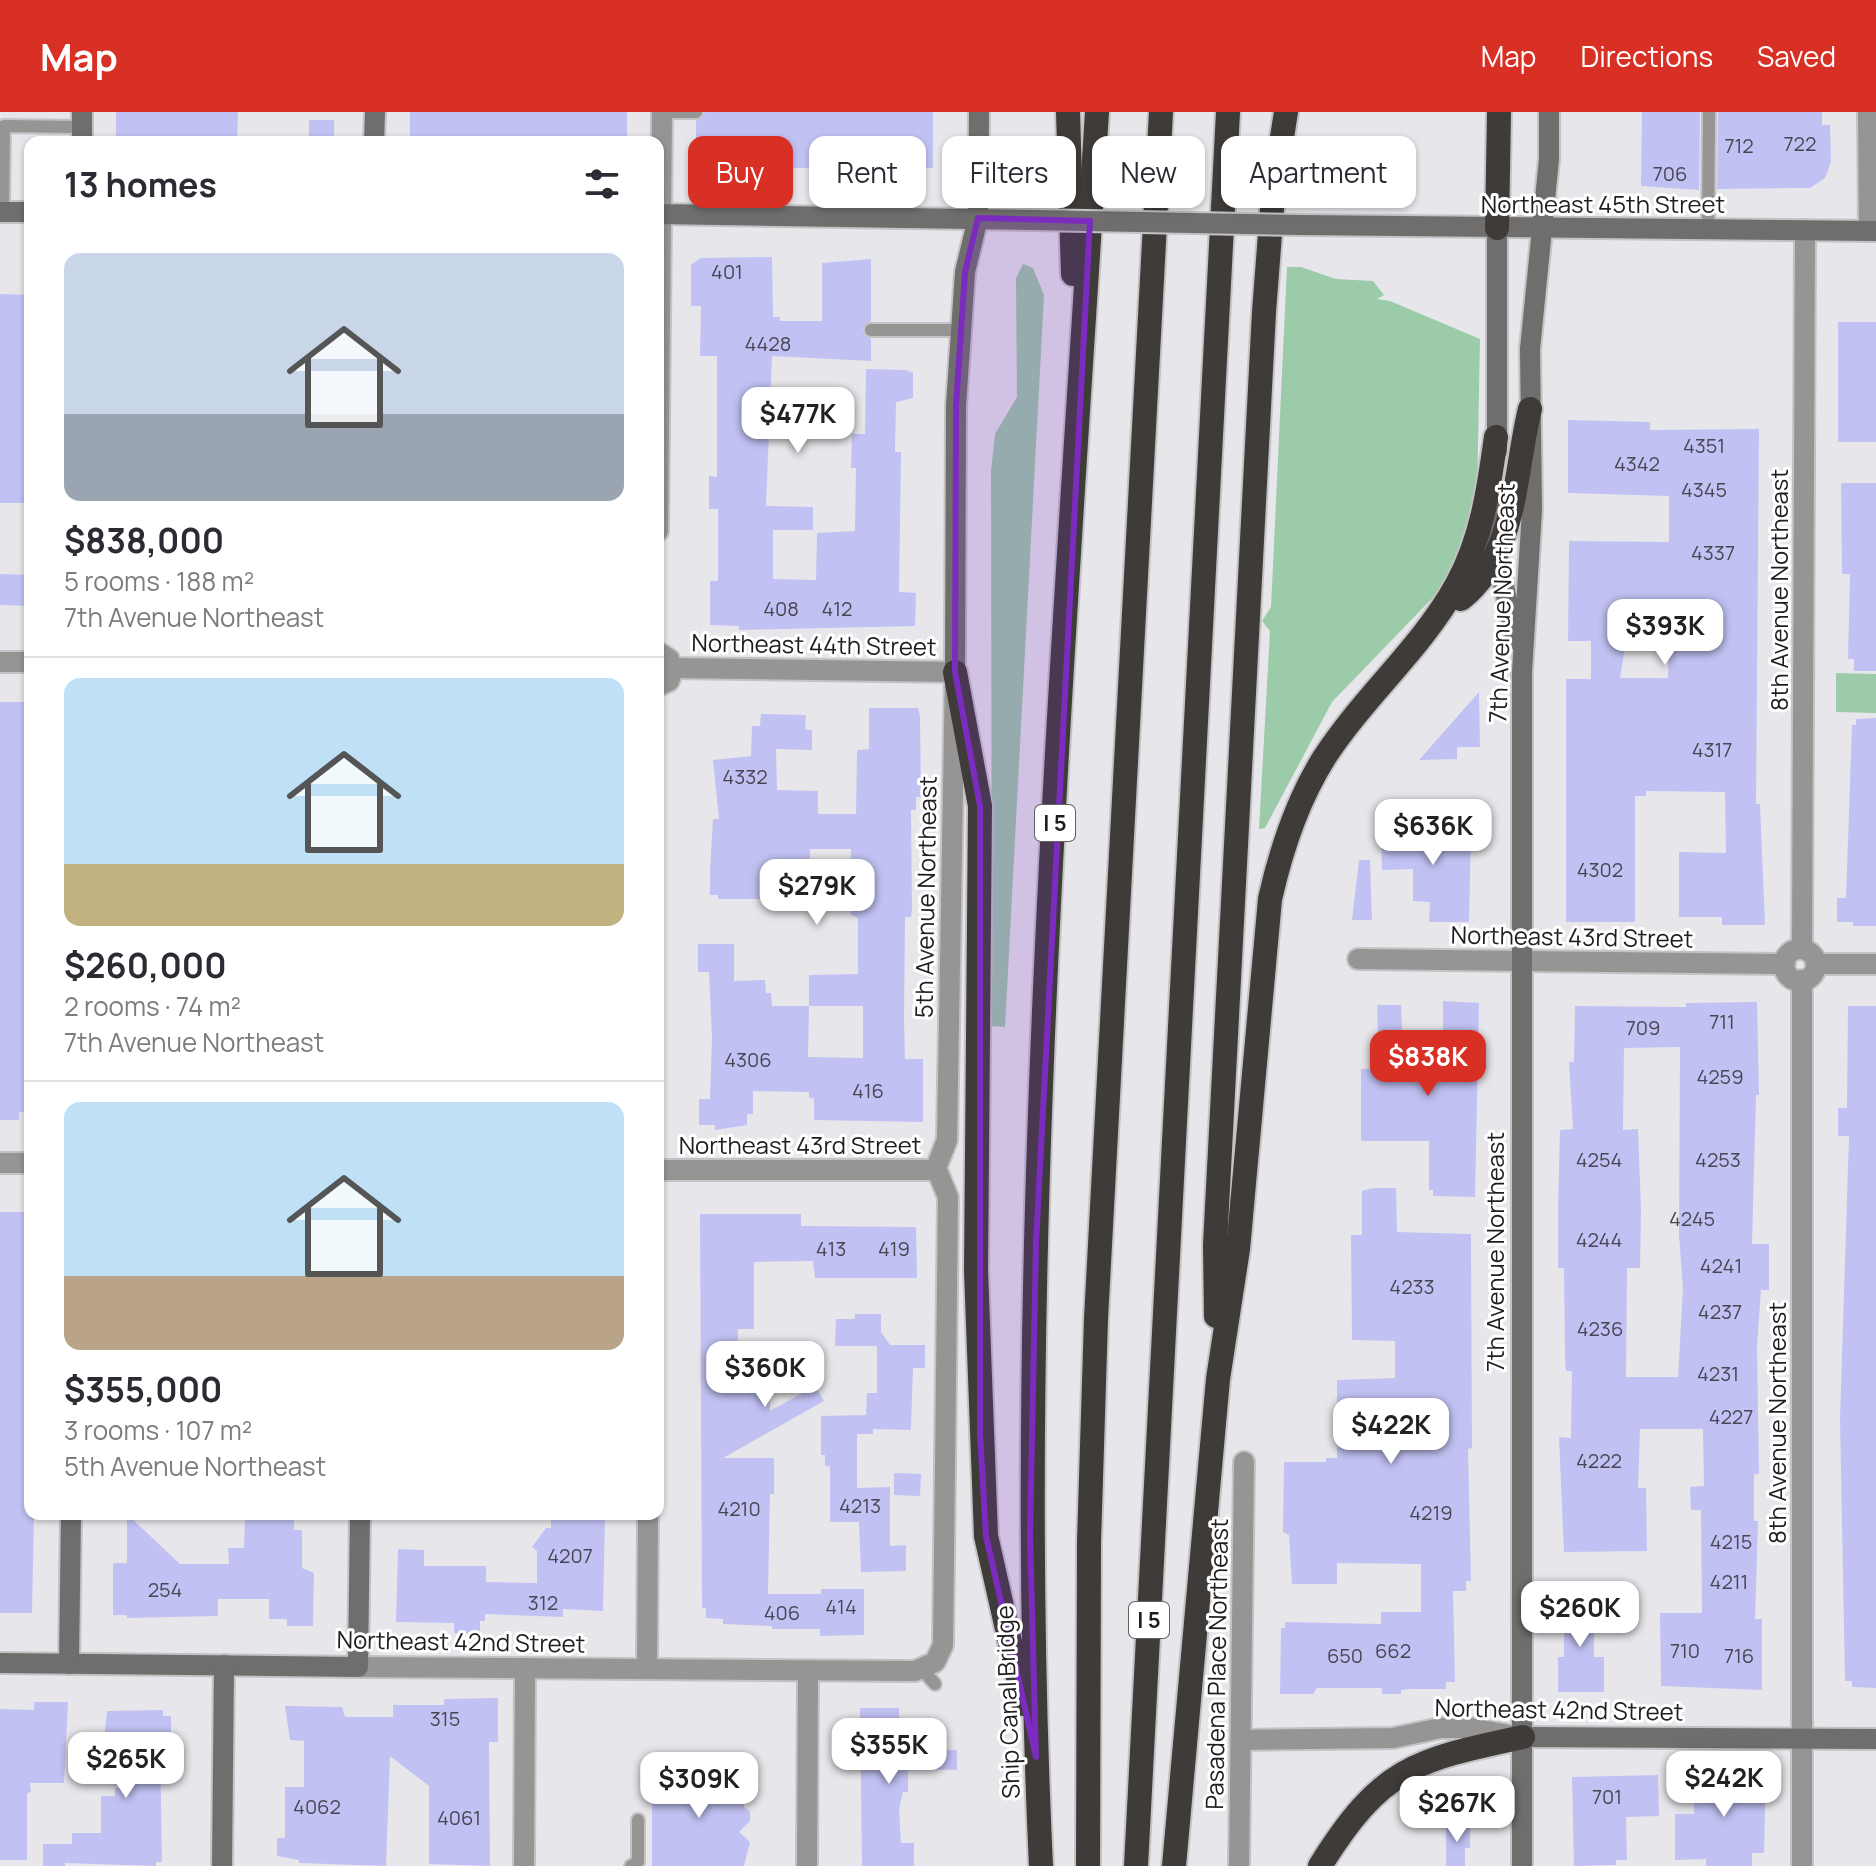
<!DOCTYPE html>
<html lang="en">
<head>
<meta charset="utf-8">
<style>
  :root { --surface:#fff; --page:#f7f7f7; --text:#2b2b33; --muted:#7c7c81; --line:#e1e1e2; --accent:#d93025 }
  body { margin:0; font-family:Manrope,sans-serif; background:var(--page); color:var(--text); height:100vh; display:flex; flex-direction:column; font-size:30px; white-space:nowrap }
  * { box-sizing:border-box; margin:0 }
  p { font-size:26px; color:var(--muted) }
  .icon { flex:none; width:44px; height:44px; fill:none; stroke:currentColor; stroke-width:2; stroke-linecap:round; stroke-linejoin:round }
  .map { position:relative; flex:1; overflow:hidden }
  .side { position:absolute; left:24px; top:24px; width:640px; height:1384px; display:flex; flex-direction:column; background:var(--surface); border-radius:16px; box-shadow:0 2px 6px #0004 }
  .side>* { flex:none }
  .banner { position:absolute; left:688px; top:24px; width:760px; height:72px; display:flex; gap:16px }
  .price { position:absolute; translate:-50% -68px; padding:0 18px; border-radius:16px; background:#fff; color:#222; font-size:26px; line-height:52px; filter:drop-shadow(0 2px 4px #0008) }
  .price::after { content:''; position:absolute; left:50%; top:48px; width:24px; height:18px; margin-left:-12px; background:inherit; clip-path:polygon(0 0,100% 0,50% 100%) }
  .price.current { background:var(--accent); color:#fff }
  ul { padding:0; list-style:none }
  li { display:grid; align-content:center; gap:16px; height:424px; padding:0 40px }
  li+li { border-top:2px solid var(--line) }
  li span { display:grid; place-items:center; height:248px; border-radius:16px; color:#555 }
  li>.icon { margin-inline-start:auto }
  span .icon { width:144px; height:144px; fill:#fffc; stroke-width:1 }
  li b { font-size:34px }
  h2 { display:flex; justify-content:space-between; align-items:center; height:96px; padding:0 40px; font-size:34px }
  .tag { padding:0 28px; border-radius:16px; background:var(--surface); box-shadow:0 2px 6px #0004; font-size:28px; line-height:72px }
  .tag.current { background:var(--accent); color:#fff }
  header { display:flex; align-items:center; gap:48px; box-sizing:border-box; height:112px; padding:0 40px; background:var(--accent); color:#fff }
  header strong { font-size:38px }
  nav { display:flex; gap:44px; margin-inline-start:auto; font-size:28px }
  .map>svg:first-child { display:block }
</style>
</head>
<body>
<header>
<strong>Map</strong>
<nav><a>Map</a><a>Directions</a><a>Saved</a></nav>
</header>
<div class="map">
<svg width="1876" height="1754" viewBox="0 0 1876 1754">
  <rect width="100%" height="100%" fill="#e7e7eb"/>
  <g fill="#9bcba9">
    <path d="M 1023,152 L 1033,156 L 1044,183 L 1005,915 L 992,914 L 991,359 L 995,322 L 1017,285 L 1016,166 Z"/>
    <path d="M 1287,155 L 1301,155 L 1336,167 L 1373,169 L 1384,183 L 1377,187 L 1390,189 L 1480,227 L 1477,385 L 1472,410 L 1445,473 L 1332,590 L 1265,716 L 1259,717 L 1270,519 L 1262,509 L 1271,495 Z"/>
    <path d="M 1836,561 L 1876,562 L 1876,601 L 1836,600 Z"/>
  </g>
  <g fill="#c1c2f3" fill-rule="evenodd">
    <path d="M 116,0 L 238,0 L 237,30 L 116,30 Z"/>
    <rect x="410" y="0" width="217" height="30"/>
    <path d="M 705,0 L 933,0 L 933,56 L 696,56 L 696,9 Z"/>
    <path d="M 1642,0 L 1700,0 L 1699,78 L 1641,74 Z"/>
    <path d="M 1718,0 L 1822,0 L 1822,13 L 1830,13 L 1831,50 L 1825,66 L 1810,76 L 1717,77 Z"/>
    <rect x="309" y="8" width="25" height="22"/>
    <path d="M 772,145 L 773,205 L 780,205 L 780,209 L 822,209 L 822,151 L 871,147 L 871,209 L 862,217 L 871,227 L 871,249 L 772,244 L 766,394 L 813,395 L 813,418 L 773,418 L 773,467 L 816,468 L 817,421 L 855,419 L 856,356 L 851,356 L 852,322 L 865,322 L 866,257 L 906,258 L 913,261 L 913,286 L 896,290 L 895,340 L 901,340 L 899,480 L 916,481 L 915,514 L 739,518 L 739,514 L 710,513 L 710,469 L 718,469 L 718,397 L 709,397 L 709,364 L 717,365 L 717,244 L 700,244 L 701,194 L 691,194 L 691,153 L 700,146 Z"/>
    <path d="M 0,182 L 30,183 L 30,391 L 0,391 Z"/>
    <rect x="1838" y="210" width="38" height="120"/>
    <path d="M 1568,308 L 1650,310 L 1650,318 L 1759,317 L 1756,692 L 1760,692 L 1765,813 L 1722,813 L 1722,805 L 1679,805 L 1679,740 L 1726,741 L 1725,680 L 1646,679 L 1646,684 L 1635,684 L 1635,810 L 1566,810 L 1566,567 L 1591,567 L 1591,529 L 1568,529 L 1569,429 L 1669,430 L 1669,384 L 1568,381 ZM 1626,529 L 1669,529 L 1668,566 L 1620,566 Z"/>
    <path d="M 1841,371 L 1876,371 L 1876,559 L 1854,559 L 1854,547 L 1848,547 L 1850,462 L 1842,462 Z"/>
    <path d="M 0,462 L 30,463 L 30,494 L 0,493 Z"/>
    <path d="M 1479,580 L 1480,635 L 1457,635 L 1457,647 L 1419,648 Z"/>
    <path d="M 0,590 L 30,590 L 30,783 L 24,914 L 30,918 L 30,1000 L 19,1000 L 19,1008 L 0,1008 Z"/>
    <path d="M 869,596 L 918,596 L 920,604 L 921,685 L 916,685 L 916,698 L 911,698 L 912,798 L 911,805 L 905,805 L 904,908 L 905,947 L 923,947 L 923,1010 L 814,1008 L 814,986 L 809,986 L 809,980 L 753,979 L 753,1002 L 747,1002 L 747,1013 L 715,1018 L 715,1013 L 699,1013 L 699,987 L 710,987 L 712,926 L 709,860 L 698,860 L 698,832 L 734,832 L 734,869 L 765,868 L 766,881 L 771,881 L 772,894 L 809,894 L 808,945 L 863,946 L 863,894 L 809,894 L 809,863 L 858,862 L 858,806 L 851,803 L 851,737 L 810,737 L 810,755 L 772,755 L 772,767 L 767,767 L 766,786 L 762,787 L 718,787 L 718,783 L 710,783 L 710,759 L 713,707 L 719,707 L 713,648 L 751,644 L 752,614 L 760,614 L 761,602 L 806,603 L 805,617 L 812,618 L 812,638 L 776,637 L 777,678 L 818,679 L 818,702 L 856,702 L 857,638 L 869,637 Z"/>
    <path d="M 1876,606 L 1876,814 L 1853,814 L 1853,810 L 1837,810 L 1837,786 L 1846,786 L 1852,613 L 1856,613 L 1856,607 Z"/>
    <path d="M 1471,714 L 1469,810 L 1429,810 L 1430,790 L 1413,789 L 1413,757 L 1382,758 L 1381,715 Z"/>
    <path d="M 1359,748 L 1370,748 L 1372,808 L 1352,808 Z"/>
    <path d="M 1443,889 L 1479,891 L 1475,1085 L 1433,1084 L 1433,1078 L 1429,1078 L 1429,1029 L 1361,1029 L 1361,957 L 1379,957 L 1377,893 L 1401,893 L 1404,956 L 1443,956 Z"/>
    <path d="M 1757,890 L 1759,983 L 1756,983 L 1752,1132 L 1769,1132 L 1769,1178 L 1761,1178 L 1757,1234 L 1759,1362 L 1754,1362 L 1754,1409 L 1758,1409 L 1755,1507 L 1762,1507 L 1762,1578 L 1661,1574 L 1660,1501 L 1702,1501 L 1701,1398 L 1691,1398 L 1690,1375 L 1704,1374 L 1703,1317 L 1640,1317 L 1638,1376 L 1646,1376 L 1647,1439 L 1564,1440 L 1559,1325 L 1571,1326 L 1572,1259 L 1566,1259 L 1565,1246 L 1564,1156 L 1558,1156 L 1558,1098 L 1560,1018 L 1573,1017 L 1569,950 L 1574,950 L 1575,894 L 1686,895 L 1686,891 ZM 1680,935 L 1679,1123 L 1683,1177 L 1678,1265 L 1626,1265 L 1627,1156 L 1640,1156 L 1641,1098 L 1638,1017 L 1623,1018 L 1624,936 Z"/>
    <path d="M 1848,894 L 1876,894 L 1876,1576 L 1852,1575 L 1852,1569 L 1845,1569 L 1840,1306 L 1849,1024 L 1838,1024 L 1838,996 L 1847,996 Z"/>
    <path d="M 1374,1076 L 1396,1076 L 1397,1120 L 1471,1122 L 1472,1336 L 1468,1337 L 1471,1469 L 1466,1469 L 1466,1479 L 1453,1479 L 1455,1570 L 1446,1570 L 1446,1577 L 1411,1577 L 1401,1578 L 1401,1582 L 1382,1582 L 1382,1576 L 1317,1576 L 1313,1582 L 1280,1582 L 1281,1516 L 1285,1516 L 1285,1510 L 1381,1512 L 1381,1500 L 1421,1500 L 1421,1452 L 1337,1451 L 1337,1472 L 1292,1472 L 1289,1423 L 1283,1420 L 1284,1350 L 1326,1350 L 1326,1346 L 1337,1346 L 1337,1268 L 1395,1266 L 1395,1229 L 1352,1228 L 1351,1123 L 1362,1123 L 1362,1079 Z"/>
    <path d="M 0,1100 L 30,1100 L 30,1402 L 34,1402 L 32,1501 L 0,1501 Z"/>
    <path d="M 700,1102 L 801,1102 L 801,1114 L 916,1115 L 917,1166 L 815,1166 L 813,1149 L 754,1150 L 754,1217 L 738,1217 L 738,1262 L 770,1263 L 770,1299 L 815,1274 L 824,1289 L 723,1346 L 774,1346 L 774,1382 L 770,1382 L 768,1482 L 821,1482 L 821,1477 L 864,1477 L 864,1523 L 820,1524 L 820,1517 L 772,1517 L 772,1514 L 723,1512 L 723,1507 L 706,1506 L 706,1496 L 702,1496 Z"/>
    <path d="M 855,1202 L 881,1202 L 881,1220 L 890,1233 L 925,1233 L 925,1256 L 913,1256 L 911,1318 L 873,1317 L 873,1322 L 857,1322 L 857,1376 L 890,1375 L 890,1434 L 906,1433 L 906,1459 L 861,1460 L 859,1410 L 830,1410 L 830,1354 L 825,1354 L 825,1343 L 821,1343 L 821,1304 L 866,1303 L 867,1281 L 877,1281 L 877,1234 L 835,1234 L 836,1207 L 855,1207 Z"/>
    <path d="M 894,1361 L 921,1362 L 920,1384 L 894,1383 Z"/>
    <path d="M 127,1402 L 180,1452 L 229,1452 L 228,1436 L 244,1436 L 245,1402 L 294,1402 L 294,1418 L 302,1418 L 302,1456 L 314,1461 L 313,1514 L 287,1514 L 287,1507 L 269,1507 L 269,1487 L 218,1487 L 218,1504 L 127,1506 L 127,1503 L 113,1503 L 113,1451 L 127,1451 Z"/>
    <path d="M 551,1402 L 605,1402 L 603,1499 L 563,1497 L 563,1505 L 485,1502 L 485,1509 L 480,1509 L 480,1522 L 454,1521 L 454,1511 L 396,1510 L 398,1437 L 424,1438 L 424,1454 L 486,1454 L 486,1470 L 537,1471 L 537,1439 L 532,1435 L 546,1416 L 551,1416 Z"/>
    <path d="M 1564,1483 L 1594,1483 L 1594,1545 L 1604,1545 L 1604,1580 L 1558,1580 L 1558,1545 L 1564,1545 Z"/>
    <path d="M 498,1586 L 498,1630 L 489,1630 L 490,1754 L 429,1752 L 429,1674 L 390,1644 L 386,1754 L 299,1751 L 299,1748 L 277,1744 L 277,1726 L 285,1726 L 285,1675 L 304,1675 L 304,1629 L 290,1628 L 285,1594 L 342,1595 L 345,1605 L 393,1605 L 393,1593 L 444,1593 L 444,1587 Z"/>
    <path d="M 34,1590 L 68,1590 L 64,1671 L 30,1671 L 31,1680 L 27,1681 L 27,1748 L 0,1748 L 0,1597 L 34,1598 Z"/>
    <path d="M 860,1596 L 899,1596 L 899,1638 L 957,1638 L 957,1658 L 908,1657 L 908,1680 L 903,1680 L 899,1697 L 901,1731 L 914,1731 L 914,1754 L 862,1754 Z"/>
    <path d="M 163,1598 L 163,1604 L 171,1604 L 171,1628 L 160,1628 L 162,1750 L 156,1750 L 156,1754 L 65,1751 L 65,1754 L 43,1754 L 43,1732 L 72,1732 L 72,1721 L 101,1721 L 101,1684 L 115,1684 L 115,1676 L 122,1676 L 123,1628 L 104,1628 L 107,1599 Z"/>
    <path d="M 1766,1658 L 1764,1741 L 1752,1741 L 1752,1754 L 1706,1754 L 1706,1747 L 1675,1748 L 1675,1702 L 1694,1702 L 1694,1669 L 1703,1669 L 1703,1659 Z"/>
    <path d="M 652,1660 L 744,1662 L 744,1695 L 750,1700 L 750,1709 L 739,1720 L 750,1730 L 744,1754 L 652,1754 Z"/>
    <path d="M 1658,1663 L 1659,1704 L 1626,1705 L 1627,1748 L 1616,1748 L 1616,1753 L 1574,1754 L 1572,1665 Z"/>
    <path d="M 1446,1712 L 1470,1712 L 1470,1736 L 1465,1736 L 1465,1754 L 1446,1754 Z"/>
  </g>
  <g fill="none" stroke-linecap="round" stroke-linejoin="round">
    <g stroke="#c3c3c6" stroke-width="16">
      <g id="lane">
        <path d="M 662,0 L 696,0"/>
        <path d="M 3,100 L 4,14 L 82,15"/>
        <path d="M 1708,118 L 1709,0"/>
        <path d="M 871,218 L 960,218"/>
        <path d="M 922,1557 L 935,1572"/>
        <path d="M 631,1754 L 638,1750 L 638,1708"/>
      </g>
    </g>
    <g stroke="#c3c3c6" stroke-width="24">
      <g id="street">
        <path d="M 1868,0 L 1869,119"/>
        <path d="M 658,419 L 662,0"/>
        <path d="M 658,540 L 669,547 L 673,558 L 669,569 L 658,574"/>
        <path d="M 0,550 L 30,550"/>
        <path d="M 1802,837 L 1805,118"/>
        <circle cx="1800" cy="853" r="16"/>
        <path d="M 1358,847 L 1785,852"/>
        <path d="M 1816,852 L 1876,852"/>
        <path d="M 0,1051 L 30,1051"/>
        <path d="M 665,1058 L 936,1058"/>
        <path d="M 358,1555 L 915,1559 L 935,1550 L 943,1533 L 948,1085 L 936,1056 L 947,1028 L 955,560 L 673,556"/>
        <path d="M 647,1557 L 648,1402"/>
        <path d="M 1241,1628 L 1393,1626 L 1441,1616 L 1471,1616 L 1515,1624"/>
        <path d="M 524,1754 L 525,1556"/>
        <path d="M 807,1754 L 808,1559"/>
        <path d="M 1239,1754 L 1244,1350"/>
        <path d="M 1802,1754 L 1802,868"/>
      </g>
    </g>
    <g stroke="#c3c3c6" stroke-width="24">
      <g id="secondary">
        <path d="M 82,30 L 82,0"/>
        <path d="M 374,30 L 375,0"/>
        <path d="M 0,100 L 30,100"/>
        <path d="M 658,102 L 1033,108"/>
        <path d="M 1301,113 L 1876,119"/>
        <path d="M 1497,339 L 1497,116"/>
        <path d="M 1497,379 L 1496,439 L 1516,528"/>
        <path d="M 955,560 L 956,294 L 965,160 L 978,106 L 979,0"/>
        <path d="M 0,1551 L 358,1555 L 360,1402"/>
        <path d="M 69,1552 L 71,1402"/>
        <path d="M 1523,1625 L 1876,1627"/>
        <path d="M 222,1754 L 224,1553"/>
        <path d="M 1522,1754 L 1522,560 L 1532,398 L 1530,237 L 1549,47 L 1549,0"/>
      </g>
    </g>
    <g stroke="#c3c3c6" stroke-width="28">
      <g id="highway">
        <path d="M 1068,0 L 1073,162"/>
        <path d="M 1497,116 L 1499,0"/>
        <path d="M 1461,487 C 1518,441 1514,361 1530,297"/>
        <path d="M 955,560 L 980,694 L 976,1159 L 986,1424 L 1024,1592"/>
        <path d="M 1216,1204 L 1215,1133 L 1264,200 L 1273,83 L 1286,0"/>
        <path d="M 1041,1754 C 1013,1169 1061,584 1097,0"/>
        <path d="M 1088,1754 L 1089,1430 L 1096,1207 L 1161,0"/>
        <path d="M 1136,1754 L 1228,0"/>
        <path d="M 1174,1754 L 1218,1267 L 1238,1137 L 1270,787 C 1281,738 1297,689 1324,646 C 1364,584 1422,536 1457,472 C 1482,426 1489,376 1496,325"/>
        <path d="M 1320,1754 C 1381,1656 1414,1648 1523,1625"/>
      </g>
    </g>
    <use href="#lane" stroke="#969594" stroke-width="12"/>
    <use href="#street" stroke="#969594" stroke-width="20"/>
    <use href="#secondary" stroke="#706e6c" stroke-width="20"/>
    <use href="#highway" stroke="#3e3b39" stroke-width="24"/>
    <g stroke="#c3c3c6" stroke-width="24" stroke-linecap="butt">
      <path id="secondary-bridge" d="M 1033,108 L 1301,113"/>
    </g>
    <use href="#secondary-bridge" stroke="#706e6c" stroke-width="20"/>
  </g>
  <path fill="#7b2cbf" fill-opacity="0.2" stroke="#7b2cbf" stroke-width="6" stroke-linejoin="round" d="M 978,106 L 1090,109 L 1036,1131 L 1030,1423 L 1036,1645 L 986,1424 L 980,1322 L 980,694 L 955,560 L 956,294 L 965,160 Z"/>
  <g text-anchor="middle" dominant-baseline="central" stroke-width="6" stroke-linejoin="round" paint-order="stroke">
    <g font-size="20" fill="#474754">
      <text x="1800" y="31">722</text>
      <text x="1739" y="33">712</text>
      <text x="1670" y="61">706</text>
      <text x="727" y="159">401</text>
      <text x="768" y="231">4428</text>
      <text x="1704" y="333">4351</text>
      <text x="1637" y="351">4342</text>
      <text x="1704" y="377">4345</text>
      <text x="1713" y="440">4337</text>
      <text x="781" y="496">408</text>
      <text x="837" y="496">412</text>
      <text x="1712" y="637">4317</text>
      <text x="745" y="664">4332</text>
      <text x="1600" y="757">4302</text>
      <text x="1722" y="909">711</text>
      <text x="1643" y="915">709</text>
      <text x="748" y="947">4306</text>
      <text x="1720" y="964">4259</text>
      <text x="868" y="978">416</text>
      <text x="1599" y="1047">4254</text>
      <text x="1718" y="1047">4253</text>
      <text x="1692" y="1106">4245</text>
      <text x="1599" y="1127">4244</text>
      <text x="831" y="1136">413</text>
      <text x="894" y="1136">419</text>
      <text x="1721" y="1153">4241</text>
      <text x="1412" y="1174">4233</text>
      <text x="1720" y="1199">4237</text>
      <text x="1600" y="1216">4236</text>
      <text x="1718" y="1261">4231</text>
      <text x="1731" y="1304">4227</text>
      <text x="1599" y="1348">4222</text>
      <text x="860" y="1393">4213</text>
      <text x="739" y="1396">4210</text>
      <text x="1431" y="1400">4219</text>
      <text x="1731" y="1429">4215</text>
      <text x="570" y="1443">4207</text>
      <text x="1729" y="1469">4211</text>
      <text x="165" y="1477">254</text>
      <text x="543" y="1490">312</text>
      <text x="841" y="1494">414</text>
      <text x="782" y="1500">406</text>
      <text x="1393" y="1538">662</text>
      <text x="1685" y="1538">710</text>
      <text x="1345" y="1543">650</text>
      <text x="1739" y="1543">716</text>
      <text x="445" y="1606">315</text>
      <text x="1607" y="1684">701</text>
      <text x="317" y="1694">4062</text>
      <text x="459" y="1705">4061</text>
    </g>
    <g fill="#fff" stroke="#626262" stroke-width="2">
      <rect x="1035" y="693" width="40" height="36" rx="6"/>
      <rect x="1129" y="1490" width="40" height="36" rx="6"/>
    </g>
    <g font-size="22" font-weight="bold" fill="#1e1e1f">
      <text x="1055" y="711">I 5</text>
      <text x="1149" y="1508">I 5</text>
    </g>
    <g font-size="24" fill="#1e1e1f" stroke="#fff">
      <text x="1603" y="91">Northeast 45th Street</text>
      <text transform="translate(1778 478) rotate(-90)">8th Avenue Northeast</text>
      <text transform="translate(1501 491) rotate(-88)">7th Avenue Northeast</text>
      <text transform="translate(814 532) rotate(1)">Northeast 44th Street</text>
      <text transform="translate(925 785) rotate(-89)">5th Avenue Northeast</text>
      <text transform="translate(1572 824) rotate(1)">Northeast 43rd Street</text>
      <text x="800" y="1032">Northeast 43rd Street</text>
      <text transform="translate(1494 1140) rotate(-90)">7th Avenue Northeast</text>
      <text transform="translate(1776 1311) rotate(-90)">8th Avenue Northeast</text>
      <text transform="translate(461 1529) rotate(1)">Northeast 42nd Street</text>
      <text transform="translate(1216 1552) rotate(-89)">Pasadena Place Northeast</text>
      <text transform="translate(1007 1590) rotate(-92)">Ship Canal Bridge</text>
      <text transform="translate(1559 1597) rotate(1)">Northeast 42nd Street</text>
    </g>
  </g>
</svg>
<b class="price" style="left:798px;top:343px">$477K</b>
<b class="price" style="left:1665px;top:555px">$393K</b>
<b class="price" style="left:1433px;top:755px">$636K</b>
<b class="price" style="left:817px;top:815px">$279K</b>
<b class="price current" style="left:1428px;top:986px">$838K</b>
<b class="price" style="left:765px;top:1297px">$360K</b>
<b class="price" style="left:1391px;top:1354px">$422K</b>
<b class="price" style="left:1580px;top:1537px">$260K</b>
<b class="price" style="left:889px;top:1674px">$355K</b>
<b class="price" style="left:126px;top:1688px">$265K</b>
<b class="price" style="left:1724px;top:1707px">$242K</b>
<b class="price" style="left:699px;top:1708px">$309K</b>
<b class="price" style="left:1457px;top:1732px">$267K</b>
<div class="banner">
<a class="tag current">Buy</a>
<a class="tag">Rent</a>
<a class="tag">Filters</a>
<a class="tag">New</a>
<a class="tag">Apartment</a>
</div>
<section class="side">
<h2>13 homes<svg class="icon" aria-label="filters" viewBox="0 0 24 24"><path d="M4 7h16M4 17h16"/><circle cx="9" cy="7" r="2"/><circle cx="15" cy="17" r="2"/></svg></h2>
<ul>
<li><span style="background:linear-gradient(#c9d6e8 65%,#9aa5b1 0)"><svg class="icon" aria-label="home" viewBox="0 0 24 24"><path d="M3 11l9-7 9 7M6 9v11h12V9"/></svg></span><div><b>$838,000</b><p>5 rooms · 188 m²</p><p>7th Avenue Northeast</p></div></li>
<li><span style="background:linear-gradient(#bfe0f5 75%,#c2b280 0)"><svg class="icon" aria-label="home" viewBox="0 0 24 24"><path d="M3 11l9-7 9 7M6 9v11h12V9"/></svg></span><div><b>$260,000</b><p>2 rooms · 74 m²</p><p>7th Avenue Northeast</p></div></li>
<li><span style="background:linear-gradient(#bfe0f5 70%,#b9a48a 0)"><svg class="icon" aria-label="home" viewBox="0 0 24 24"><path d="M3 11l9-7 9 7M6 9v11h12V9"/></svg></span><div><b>$355,000</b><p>3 rooms · 107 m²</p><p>5th Avenue Northeast</p></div></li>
</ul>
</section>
</div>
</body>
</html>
